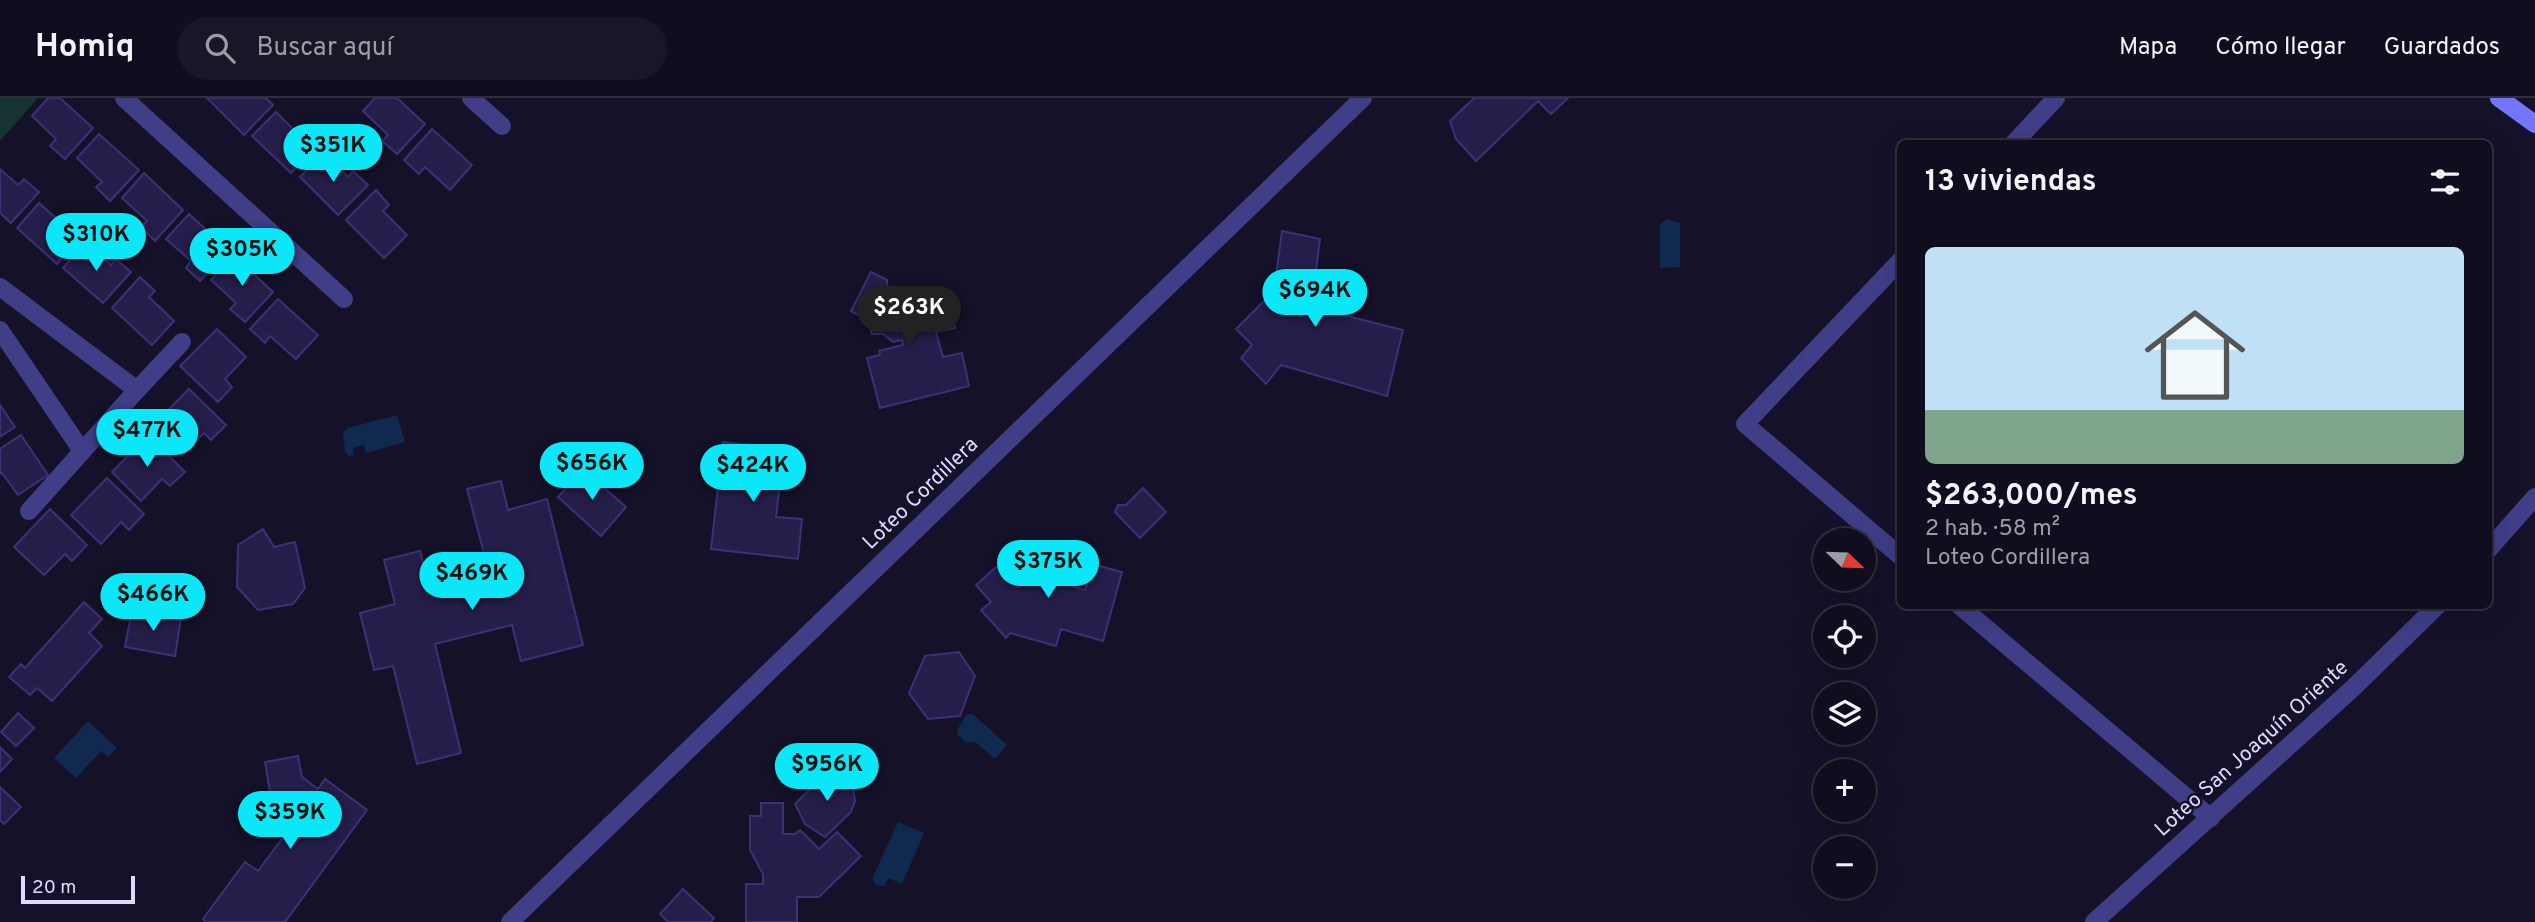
<!DOCTYPE html>
<html lang="es">
<head>
<meta charset="utf-8">
<style>
  :root { --surface:#100d1f; --page:#191628; --text:#f1f3f6; --muted:#9c9ca4; --line:#302d3d; --accent:#0ce7f8 }
  body { margin:0; font-family:Overpass,sans-serif; background:var(--page); color:var(--text); height:100vh; display:flex; flex-direction:column; font-size:26px; white-space:nowrap }
  * { box-sizing:border-box; margin:0 }
  p { font-size:23px; color:var(--muted) }
  .icon { flex:none; width:38px; height:38px; fill:none; stroke:currentColor; stroke-width:2; stroke-linecap:round; stroke-linejoin:round }
  .map { position:relative; flex:1; overflow:hidden }
  .sheet { position:absolute; left:1897px; top:42px; width:595px; height:469px; display:flex; flex-direction:column; background:var(--surface); border-radius:10px; box-shadow:0 7px 28px #0002,0 0 0 2px var(--line) }
  .sheet>* { flex:none }
  .needle { width:46px; rotate:113deg }
  .fabs { position:absolute; left:1813px; top:430px; display:grid; gap:14px }
  .fabs a { display:grid; place-items:center; width:63px; height:63px; border-radius:50%; background:var(--surface); box-shadow:0 7px 28px #0002,0 0 0 2px var(--line); font-size:35px }
  .scale { position:absolute; left:21px; bottom:18px; width:114px; box-sizing:border-box; padding-left:7px; border:4px solid #dedbfe; border-top:0; font-size:19px; line-height:24px; white-space:nowrap; color:#dedbfe; -webkit-text-stroke:5px #151129; paint-order:stroke }
  .price { position:absolute; translate:-50% -60px; padding:0 16px; border-radius:24px; background:var(--accent); color:#111; font-size:23px; line-height:46px; filter:drop-shadow(0 2px 4px #0008) }
  .price::after { content:''; position:absolute; left:50%; top:42px; width:21px; height:16px; margin-left:-10px; background:inherit; clip-path:polygon(0 0,100% 0,50% 100%) }
  .price.selected { background:#222; color:#fff }
  ul { padding:0; list-style:none }
  li { display:grid; align-content:center; gap:14px; height:371px; padding:0 28px }
  li+li { border-top:2px solid var(--line) }
  li span { display:grid; place-items:center; height:217px; border-radius:10px; color:#555 }
  li>.icon { margin-inline-start:auto }
  span .icon { width:126px; height:126px; fill:#fffc; stroke-width:1 }
  li b { font-size:30px }
  h2 { display:flex; justify-content:space-between; align-items:center; height:84px; padding:0 28px; font-size:30px }
  header { display:flex; align-items:center; gap:42px; box-sizing:border-box; height:98px; padding:0 35px; background:var(--surface); border-bottom:2px solid var(--line) }
  header strong { font-size:33px }
  nav { display:flex; gap:38px; margin-inline-start:auto; font-size:24px }
  .search { width:490px; height:63px; background:var(--page); display:flex; align-items:center; gap:18px; box-sizing:border-box; padding:0 24px; border-radius:38px; color:var(--muted); font-size:26px }
  .map>svg:first-child { display:block }
</style>
</head>
<body>
<header>
<strong>Homiq</strong>
<div class="search"><svg class="icon" aria-label="search" viewBox="0 0 24 24"><circle cx="10" cy="10" r="6"/><path d="M15 15l6 6"/></svg>Buscar aquí</div>
<nav><a>Mapa</a><a>Cómo llegar</a><a>Guardados</a></nav>
</header>
<div class="map">
<svg width="2535" height="824" viewBox="0 0 2535 824">
  <rect width="100%" height="100%" fill="#151129"/>
  <path fill="#143331" d="M 0,0 L 38,0 L 0,43 Z"/>
  <g fill="#10294e">
    <path d="M 1667,121 L 1680,125 L 1680,169 L 1660,170 L 1660,126 Z"/>
    <path d="M 397,317 L 405,344 L 366,355 L 364,347 L 353,350 L 354,357 L 348,358 L 345,353 L 343,334 L 348,330 Z"/>
    <path d="M 967,616 L 973,616 L 1007,647 L 995,661 L 975,644 L 966,645 L 958,637 L 957,632 Z"/>
    <path d="M 88,623 L 117,650 L 108,659 L 101,653 L 76,680 L 54,660 Z"/>
    <path d="M 898,724 L 924,735 L 902,786 L 888,780 L 885,788 L 880,788 L 874,785 L 873,779 Z"/>
  </g>
  <g fill="#261e4a" stroke="#3c3175" stroke-width="2">
    <path d="M 48,0 L 60,0 L 93,30 L 65,61 L 50,48 L 56,41 L 32,18 Z"/>
    <path d="M 207,0 L 266,0 L 273,7 L 244,37 Z"/>
    <path d="M 375,0 L 397,0 L 425,26 L 397,56 L 382,43 L 388,37 L 363,13 Z"/>
    <path d="M 1474,0 L 1568,0 L 1551,16 L 1538,3 L 1476,63 L 1456,41 L 1450,23 Z"/>
    <path d="M 276,14 L 300,38 L 306,32 L 320,46 L 291,75 L 252,38 Z"/>
    <path d="M 432,31 L 472,67 L 450,92 L 425,69 L 419,76 L 404,62 Z"/>
    <path d="M 99,36 L 139,72 L 110,103 L 96,89 L 102,84 L 77,60 Z"/>
    <path d="M 323,55 L 348,79 L 353,73 L 368,87 L 338,117 L 300,79 Z"/>
    <path d="M 0,71 L 18,87 L 24,81 L 39,94 L 11,125 L 0,115 Z"/>
    <path d="M 144,75 L 183,112 L 155,143 L 141,129 L 147,123 L 122,100 Z"/>
    <path d="M 376,92 L 389,107 L 383,113 L 407,137 L 384,160 L 346,122 Z"/>
    <path d="M 39,105 L 65,128 L 70,121 L 85,135 L 57,166 L 17,130 Z"/>
    <path d="M 189,116 L 228,152 L 200,183 L 186,170 L 191,163 L 166,141 Z"/>
    <path d="M 1282,133 L 1320,141 L 1311,209 L 1403,232 L 1387,298 L 1281,267 L 1266,286 L 1241,260 L 1252,247 L 1236,231 L 1274,193 Z"/>
    <path d="M 85,145 L 111,167 L 116,161 L 131,174 L 103,205 L 63,170 Z"/>
    <path d="M 233,157 L 273,194 L 245,224 L 230,211 L 236,205 L 211,182 Z"/>
    <path d="M 871,174 L 887,182 L 888,202 L 898,206 L 902,196 L 924,206 L 948,200 L 955,230 L 936,234 L 943,259 L 962,255 L 969,288 L 880,310 L 867,260 L 880,257 L 879,253 L 903,247 L 902,242 L 893,244 L 883,236 L 872,236 L 867,222 L 851,213 Z"/>
    <path d="M 140,179 L 155,193 L 149,199 L 174,223 L 152,247 L 112,210 Z"/>
    <path d="M 278,201 L 318,237 L 296,261 L 270,238 L 265,245 L 250,231 Z"/>
    <path d="M 217,231 L 246,259 L 225,281 L 232,289 L 218,304 L 180,268 Z"/>
    <path d="M 189,291 L 226,327 L 211,342 L 204,335 L 182,357 L 153,327 Z"/>
    <path d="M 0,307 L 15,329 L 0,339 Z"/>
    <path d="M 21,337 L 48,377 L 18,397 L 2,375 L 0,376 L 0,351 Z"/>
    <path d="M 148,337 L 185,374 L 170,388 L 162,381 L 141,403 L 112,374 Z"/>
    <path d="M 723,344 L 784,351 L 776,419 L 802,421 L 798,461 L 711,451 Z"/>
    <path d="M 583,371 L 626,409 L 601,438 L 558,399 Z"/>
    <path d="M 107,380 L 144,416 L 129,432 L 121,424 L 101,446 L 71,417 Z"/>
    <path d="M 501,383 L 508,412 L 547,401 L 583,547 L 521,563 L 512,527 L 435,546 L 461,655 L 417,666 L 393,568 L 374,572 L 360,515 L 395,506 L 384,462 L 420,453 L 430,492 L 503,473 L 501,468 L 488,471 L 467,391 Z"/>
    <path d="M 1143,390 L 1166,414 L 1140,440 L 1115,414 L 1118,407 L 1126,407 Z"/>
    <path d="M 50,411 L 87,447 L 72,463 L 65,456 L 44,477 L 14,449 Z"/>
    <path d="M 263,431 L 274,449 L 295,444 L 305,490 L 293,506 L 258,512 L 237,489 L 238,447 Z"/>
    <path d="M 1018,453 L 1058,464 L 1052,483 L 1085,492 L 1092,466 L 1122,474 L 1103,543 L 1061,531 L 1056,548 L 1010,535 L 1006,540 L 981,512 L 991,504 L 976,487 L 996,469 L 1000,472 L 1003,460 L 1015,464 Z"/>
    <path d="M 84,504 L 102,521 L 89,535 L 102,548 L 52,603 L 37,590 L 30,597 L 9,579 L 21,566 L 25,570 Z"/>
    <path d="M 132,511 L 181,520 L 175,558 L 125,549 Z"/>
    <path d="M 959,554 L 975,578 L 960,618 L 928,621 L 909,595 L 925,558 Z"/>
    <path d="M 18,615 L 34,630 L 16,648 L 1,634 Z"/>
    <path d="M 0,649 L 12,661 L 0,674 Z"/>
    <path d="M 298,658 L 302,679 L 318,691 L 325,681 L 367,712 L 285,824 L 206,824 L 203,821 L 245,764 L 258,773 L 306,708 L 290,696 L 271,700 L 265,664 Z"/>
    <path d="M 836,674 L 845,677 L 852,684 L 855,703 L 851,714 L 825,739 L 805,726 L 795,706 L 820,681 Z"/>
    <path d="M 0,689 L 21,709 L 4,726 L 0,722 Z"/>
    <path d="M 761,705 L 783,705 L 783,736 L 795,736 L 800,732 L 819,751 L 837,734 L 861,758 L 819,799 L 797,799 L 797,824 L 746,824 L 746,786 L 763,786 L 763,776 L 750,752 L 750,718 L 761,718 Z"/>
    <path d="M 683,791 L 714,820 L 711,824 L 668,824 L 660,816 Z"/>
  </g>
  <g fill="none" stroke-linecap="round" stroke-linejoin="round">
    <g stroke="#3f3e87" stroke-width="18">
      <path d="M 2013,46 L 2056,0"/>
      <path d="M 1900,163 L 1745,326 L 1900,458"/>
      <path d="M 1960,508 L 2211,720"/>
    </g>
    <g stroke="#3f3e87" stroke-width="18">
      <path d="M 124,0 L 344,201"/>
      <path d="M 471,0 L 502,28"/>
      <path d="M 0,189 L 137,292 L 29,413"/>
      <path d="M 0,232 L 82,353"/>
      <path d="M 137,292 L 182,244"/>
      <path d="M 2488,452 L 2535,399"/>
      <path d="M 510,824 L 1363,0"/>
      <path d="M 2094,824 L 2352,591 L 2437,508"/>
    </g>
    <path stroke="#7575fb" stroke-width="18" d="M 2499,0 L 2535,26"/>
  </g>
  <g text-anchor="middle" dominant-baseline="central" stroke-width="5" stroke-linejoin="round" paint-order="stroke">
    <g font-size="21" fill="#dedbfe" stroke="#151129">
      <text transform="translate(921 396) rotate(-44)">Loteo Cordillera</text>
      <text transform="translate(2252 651) rotate(-42)">Loteo San Joaquín Oriente</text>
    </g>
  </g>
</svg>
<div class="fabs">
<a><svg class="needle" viewBox="-14 -14 28 28"><path d="M0-13l5 13h-10z" fill="#e53935"/><path d="M0 13l5-13h-10z" fill="#9c9ca4"/></svg></a>
<a><svg class="icon" aria-label="locate" viewBox="0 0 24 24"><circle cx="12" cy="12" r="6"/><path d="M12 2v4M12 18v4M2 12h4M18 12h4"/></svg></a>
<a><svg class="icon" aria-label="layers" viewBox="0 0 24 24"><path d="M12 4l9 5-9 5-9-5zM3 14l9 5 9-5"/></svg></a>
<a>+</a>
<a>−</a>
</div>
<div class="scale">20 m</div>
<b class="price" style="left:333px;top:86px">$351K</b>
<b class="price" style="left:96px;top:175px">$310K</b>
<b class="price" style="left:242px;top:190px">$305K</b>
<b class="price" style="left:1315px;top:231px">$694K</b>
<b class="price selected" style="left:909px;top:248px">$263K</b>
<b class="price" style="left:147px;top:371px">$477K</b>
<b class="price" style="left:592px;top:404px">$656K</b>
<b class="price" style="left:753px;top:406px">$424K</b>
<b class="price" style="left:1048px;top:502px">$375K</b>
<b class="price" style="left:472px;top:514px">$469K</b>
<b class="price" style="left:153px;top:535px">$466K</b>
<b class="price" style="left:827px;top:705px">$956K</b>
<b class="price" style="left:290px;top:753px">$359K</b>
<section class="sheet">
<h2>13 viviendas<svg class="icon" aria-label="filters" viewBox="0 0 24 24"><path d="M4 7h16M4 17h16"/><circle cx="9" cy="7" r="2"/><circle cx="15" cy="17" r="2"/></svg></h2>
<ul>
<li><span style="background:linear-gradient(#bfe0f5 75%,#7fa58c 0)"><svg class="icon" aria-label="home" viewBox="0 0 24 24"><path d="M3 11l9-7 9 7M6 9v11h12V9"/></svg></span><div><b>$263,000/mes</b><p>2 hab. · 58 m²</p><p>Loteo Cordillera</p></div></li>
</ul>
</section>
</div>
</body>
</html>
